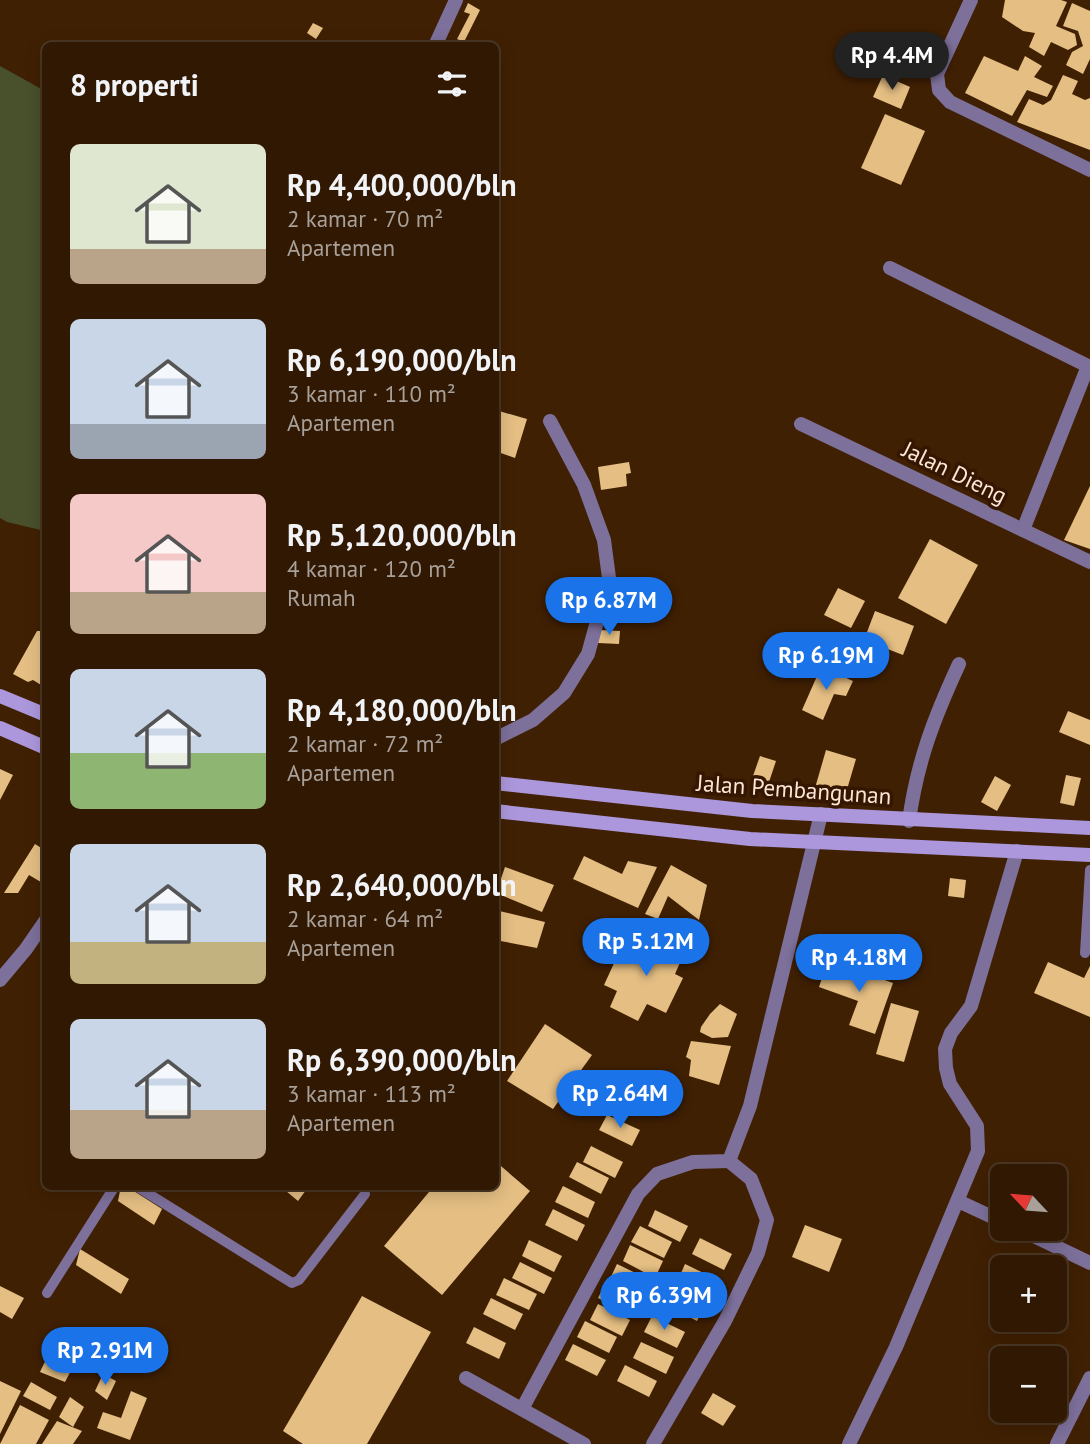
<!DOCTYPE html>
<html lang="id">
<head>
<meta charset="utf-8">
<style>
  :root { --surface:#301802; --page:#38210c; --text:#f1f3f6; --muted:#a8a099; --line:#4b3724; --accent:#1a73e8 }
  body { margin:0; font-family:"PT Sans",sans-serif; background:var(--page); color:var(--text); height:100vh; display:flex; flex-direction:column; font-size:26px; white-space:nowrap }
  * { box-sizing:border-box; margin:0 }
  p { font-size:23px; color:var(--muted) }
  .icon { flex:none; width:38px; height:38px; fill:none; stroke:currentColor; stroke-width:2; stroke-linecap:round; stroke-linejoin:round }
  .map { position:relative; flex:1; overflow:hidden }
  .side { position:absolute; left:42px; top:42px; width:457px; height:1148px; display:flex; flex-direction:column; background:var(--surface); border-radius:10px; box-shadow:0 4px 18px #0003,0 0 0 2px var(--line) }
  .side>* { flex:none }
  .needle { width:46px; rotate:296deg }
  .buttons { position:absolute; left:990px; top:1164px; display:grid; gap:14px }
  .buttons a { display:grid; place-items:center; width:77px; height:77px; border-radius:10px; background:var(--surface); box-shadow:0 4px 18px #0003,0 0 0 2px var(--line); font-size:35px }
  .price { position:absolute; translate:-50% -60px; padding:0 16px; border-radius:24px; background:var(--accent); color:#fff; font-size:23px; line-height:46px; filter:drop-shadow(0 2px 4px #0008) }
  .price::after { content:''; position:absolute; left:50%; top:42px; width:21px; height:16px; margin-left:-10px; background:inherit; clip-path:polygon(0 0,100% 0,50% 100%) }
  .price.current { background:#222; color:#fff }
  ul { padding:0; list-style:none }
  li { display:flex; align-items:center; gap:21px; height:175px; padding:0 28px }
  li span { display:grid; place-items:center; flex:none; width:196px; height:140px; border-radius:10px; color:#555 }
  li>.icon { margin-inline-start:auto }
  span .icon { width:84px; height:84px; fill:#fffc; stroke-width:1 }
  li b { font-size:30px }
  h2 { display:flex; justify-content:space-between; align-items:center; height:84px; padding:0 28px; font-size:30px }
  .map>svg:first-child { display:block }
</style>
</head>
<body>
<div class="map">
<svg width="1090" height="1444" viewBox="0 0 1090 1444">
  <rect width="100%" height="100%" fill="#402003"/>
  <path fill="#49502c" d="M 0,66 L 45,91 L 45,531 L 7,522 L 0,518 Z"/>
  <g fill="#e4be83">
    <path d="M 1005,0 L 1061,0 L 1067,2 L 1056,26 L 1075,34 L 1077,45 L 1068,50 L 1051,42 L 1044,56 L 1029,47 L 1035,33 L 1023,31 L 1002,17 Z"/>
    <path d="M 468,3 L 480,10 L 464,42 L 457,39 L 470,14 L 464,12 Z"/>
    <path d="M 1072,3 L 1090,11 L 1090,59 L 1083,74 L 1066,65 L 1072,52 L 1083,46 L 1078,31 L 1063,26 Z"/>
    <path d="M 313,23 L 323,28 L 316,39 L 307,33 Z"/>
    <path d="M 984,56 L 1018,71 L 1025,56 L 1042,66 L 1034,77 L 1053,86 L 1047,97 L 1027,90 L 1012,116 L 965,93 Z"/>
    <path d="M 883,75 L 910,87 L 901,109 L 873,97 Z"/>
    <path d="M 1063,75 L 1078,81 L 1072,94 L 1085,100 L 1090,98 L 1090,150 L 1017,122 L 1029,99 L 1043,105 L 1051,100 Z"/>
    <path d="M 885,114 L 925,131 L 901,185 L 861,168 Z"/>
    <path d="M 499,411 L 527,419 L 515,458 L 495,451 L 495,423 Z"/>
    <path d="M 629,462 L 631,473 L 626,474 L 627,486 L 601,490 L 598,467 Z"/>
    <path d="M 1090,486 L 1090,549 L 1064,540 Z"/>
    <path d="M 930,539 L 978,565 L 946,624 L 898,598 Z"/>
    <path d="M 838,588 L 865,601 L 851,628 L 824,615 Z"/>
    <path d="M 875,611 L 914,626 L 903,655 L 864,640 Z"/>
    <path d="M 599,630 L 620,631 L 619,644 L 598,643 Z"/>
    <path d="M 37,631 L 46,631 L 46,688 L 33,680 L 28,682 L 13,674 Z"/>
    <path d="M 821,667 L 853,681 L 846,696 L 834,694 L 823,720 L 802,710 Z"/>
    <path d="M 1068,711 L 1090,720 L 1090,745 L 1059,732 Z"/>
    <path d="M 826,750 L 856,759 L 843,803 L 813,795 Z"/>
    <path d="M 760,756 L 776,761 L 769,782 L 753,776 Z"/>
    <path d="M 0,769 L 13,775 L 0,800 Z"/>
    <path d="M 1066,775 L 1081,778 L 1074,806 L 1060,803 Z"/>
    <path d="M 995,776 L 1011,785 L 997,811 L 981,802 Z"/>
    <path d="M 35,844 L 46,851 L 46,885 L 29,875 L 18,893 L 4,893 Z"/>
    <path d="M 584,856 L 622,874 L 628,861 L 657,867 L 638,908 L 573,879 Z"/>
    <path d="M 671,865 L 707,885 L 699,920 L 668,896 L 658,919 L 645,914 Z"/>
    <path d="M 505,867 L 554,885 L 542,912 L 496,893 Z"/>
    <path d="M 950,878 L 966,880 L 964,898 L 948,896 Z"/>
    <path d="M 495,910 L 545,922 L 537,948 L 495,940 Z"/>
    <path d="M 663,934 L 683,943 L 677,956 L 682,958 L 675,974 L 683,978 L 666,1013 L 647,1004 L 638,1021 L 610,1007 L 617,991 L 604,985 L 621,948 L 631,953 L 635,944 L 654,953 Z"/>
    <path d="M 828,960 L 893,983 L 875,1034 L 849,1025 L 858,1001 L 819,987 Z"/>
    <path d="M 1048,962 L 1084,978 L 1090,966 L 1090,1017 L 1034,993 Z"/>
    <path d="M 891,1003 L 919,1011 L 904,1062 L 876,1054 Z"/>
    <path d="M 720,1004 L 737,1014 L 728,1037 L 712,1038 L 700,1032 L 701,1027 L 710,1014 Z"/>
    <path d="M 545,1024 L 592,1055 L 553,1109 L 507,1081 Z"/>
    <path d="M 691,1041 L 731,1046 L 719,1085 L 689,1076 L 691,1060 L 686,1057 Z"/>
    <path d="M 607,1115 L 640,1130 L 632,1146 L 599,1130 Z"/>
    <path d="M 591,1146 L 623,1162 L 615,1178 L 583,1162 Z"/>
    <path d="M 495,1161 L 530,1191 L 442,1295 L 384,1246 L 434,1186 L 495,1186 Z"/>
    <path d="M 577,1162 L 609,1178 L 601,1194 L 569,1177 Z"/>
    <path d="M 121,1186 L 126,1186 L 162,1209 L 154,1225 L 118,1201 Z"/>
    <path d="M 280,1186 L 309,1186 L 298,1201 Z"/>
    <path d="M 563,1186 L 595,1202 L 588,1218 L 555,1202 Z"/>
    <path d="M 553,1209 L 585,1225 L 577,1241 L 545,1225 Z"/>
    <path d="M 655,1210 L 688,1226 L 680,1242 L 648,1226 Z"/>
    <path d="M 805,1225 L 842,1239 L 829,1272 L 792,1257 Z"/>
    <path d="M 640,1226 L 672,1242 L 664,1258 L 631,1242 Z"/>
    <path d="M 700,1238 L 732,1254 L 724,1270 L 692,1254 Z"/>
    <path d="M 529,1240 L 562,1256 L 554,1272 L 522,1256 Z"/>
    <path d="M 630,1245 L 663,1261 L 655,1278 L 623,1261 Z"/>
    <path d="M 80,1249 L 129,1279 L 121,1294 L 76,1265 Z"/>
    <path d="M 520,1262 L 552,1278 L 544,1294 L 512,1278 Z"/>
    <path d="M 617,1264 L 650,1280 L 641,1296 L 609,1281 Z"/>
    <path d="M 685,1264 L 718,1280 L 710,1296 L 678,1280 Z"/>
    <path d="M 504,1278 L 537,1294 L 529,1310 L 496,1295 Z"/>
    <path d="M 606,1282 L 638,1298 L 630,1314 L 598,1298 Z"/>
    <path d="M 0,1286 L 24,1298 L 12,1319 L 0,1312 Z"/>
    <path d="M 672,1288 L 705,1304 L 697,1321 L 664,1304 Z"/>
    <path d="M 362,1296 L 431,1332 L 367,1444 L 303,1444 L 283,1431 Z"/>
    <path d="M 491,1298 L 523,1314 L 515,1330 L 483,1314 Z"/>
    <path d="M 598,1304 L 630,1320 L 622,1336 L 590,1320 Z"/>
    <path d="M 652,1316 L 685,1332 L 677,1348 L 644,1332 Z"/>
    <path d="M 585,1321 L 617,1337 L 609,1353 L 577,1337 Z"/>
    <path d="M 474,1327 L 506,1343 L 499,1359 L 466,1343 Z"/>
    <path d="M 641,1342 L 674,1357 L 666,1374 L 633,1358 Z"/>
    <path d="M 573,1344 L 606,1360 L 597,1376 L 565,1360 Z"/>
    <path d="M 51,1349 L 76,1361 L 65,1382 L 40,1372 Z"/>
    <path d="M 625,1365 L 657,1381 L 649,1397 L 617,1381 Z"/>
    <path d="M 103,1374 L 116,1381 L 107,1400 L 95,1391 Z"/>
    <path d="M 0,1381 L 21,1391 L 0,1434 Z"/>
    <path d="M 31,1382 L 57,1397 L 50,1410 L 23,1396 Z"/>
    <path d="M 131,1391 L 147,1398 L 130,1440 L 97,1428 L 103,1412 L 121,1418 Z"/>
    <path d="M 713,1393 L 736,1406 L 723,1426 L 701,1413 Z"/>
    <path d="M 70,1397 L 84,1407 L 73,1427 L 59,1417 Z"/>
    <path d="M 20,1405 L 49,1420 L 36,1444 L 0,1444 Z"/>
    <path d="M 57,1421 L 82,1431 L 73,1444 L 42,1444 Z"/>
  </g>
  <g fill="none" stroke-linecap="round" stroke-linejoin="round">
    <g stroke="#7d709b" stroke-width="10">
      <path d="M 1085,953 L 1090,870"/>
      <path d="M 136,1186 L 292,1283 L 299,1280 L 365,1194"/>
      <path d="M 47,1293 L 115,1186"/>
    </g>
    <g stroke="#7d709b" stroke-width="14">
      <path d="M 971,0 L 937,74 L 939,90 L 950,102 L 1090,170"/>
      <path d="M 435,46 L 456,0"/>
      <path d="M 890,268 L 1090,367"/>
      <path d="M 801,424 L 1090,562"/>
      <path d="M 1023,530 L 1088,366"/>
      <path d="M 495,739 L 533,720 L 564,693 L 588,654 L 609,578 L 604,540 L 584,485 L 550,421"/>
      <path d="M 909,821 C 917,762 934,718 959,664"/>
      <path d="M 0,980 L 26,949 L 46,920"/>
      <path d="M 958,1201 L 1003,1222"/>
      <path d="M 1017,1228 L 1090,1263"/>
      <path d="M 466,1378 L 584,1444"/>
      <path d="M 522,1409 L 638,1194 L 657,1174 L 693,1162 L 729,1161 L 750,1106 L 821,814"/>
      <path d="M 653,1444 L 725,1321 L 758,1253 L 767,1220 L 751,1179 L 729,1161"/>
      <path d="M 849,1444 L 896,1347 L 978,1151 L 977,1126 L 950,1084 L 946,1068 L 945,1049 L 951,1033 L 971,1006 L 1017,851"/>
      <path d="M 1057,1444 L 1090,1378"/>
    </g>
    <g stroke="#ac97dc" stroke-width="14">
      <path d="M 0,696 L 46,715"/>
      <path d="M 0,728 L 46,748"/>
      <path d="M 495,783 L 752,811 L 1090,828"/>
      <path d="M 495,811 L 750,839 L 1090,855"/>
    </g>
  </g>
  <g text-anchor="middle" dominant-baseline="central" stroke-width="7" stroke-linejoin="round" paint-order="stroke">
    <g font-size="23" fill="#fce6d7" stroke="#351600">
      <text transform="translate(955 472) rotate(26)">Jalan Dieng</text>
      <text transform="translate(794 789) rotate(4)">Jalan Pembangunan</text>
    </g>
  </g>
</svg>
<div class="buttons">
<a><svg class="needle" viewBox="-14 -14 28 28"><path d="M0-13l5 13h-10z" fill="#e53935"/><path d="M0 13l5-13h-10z" fill="#a8a099"/></svg></a>
<a>+</a>
<a>−</a>
</div>
<b class="price current" style="left:892px;top:92px">Rp 4.4M</b>
<b class="price" style="left:609px;top:637px">Rp 6.87M</b>
<b class="price" style="left:826px;top:692px">Rp 6.19M</b>
<b class="price" style="left:646px;top:978px">Rp 5.12M</b>
<b class="price" style="left:859px;top:994px">Rp 4.18M</b>
<b class="price" style="left:620px;top:1130px">Rp 2.64M</b>
<b class="price" style="left:664px;top:1332px">Rp 6.39M</b>
<b class="price" style="left:105px;top:1387px">Rp 2.91M</b>
<section class="side">
<h2>8 properti<svg class="icon" aria-label="filters" viewBox="0 0 24 24"><path d="M4 7h16M4 17h16"/><circle cx="9" cy="7" r="2"/><circle cx="15" cy="17" r="2"/></svg></h2>
<ul>
<li><span style="background:linear-gradient(#dfe7d0 75%,#b9a48a 0)"><svg class="icon" aria-label="home" viewBox="0 0 24 24"><path d="M3 11l9-7 9 7M6 9v11h12V9"/></svg></span><div><b>Rp 4,400,000/bln</b><p>2 kamar · 70 m²</p><p>Apartemen</p></div></li>
<li><span style="background:linear-gradient(#c9d6e8 75%,#9aa5b1 0)"><svg class="icon" aria-label="home" viewBox="0 0 24 24"><path d="M3 11l9-7 9 7M6 9v11h12V9"/></svg></span><div><b>Rp 6,190,000/bln</b><p>3 kamar · 110 m²</p><p>Apartemen</p></div></li>
<li><span style="background:linear-gradient(#f6c9c9 70%,#b9a48a 0)"><svg class="icon" aria-label="home" viewBox="0 0 24 24"><path d="M3 11l9-7 9 7M6 9v11h12V9"/></svg></span><div><b>Rp 5,120,000/bln</b><p>4 kamar · 120 m²</p><p>Rumah</p></div></li>
<li><span style="background:linear-gradient(#c9d6e8 60%,#8fb573 0)"><svg class="icon" aria-label="home" viewBox="0 0 24 24"><path d="M3 11l9-7 9 7M6 9v11h12V9"/></svg></span><div><b>Rp 4,180,000/bln</b><p>2 kamar · 72 m²</p><p>Apartemen</p></div></li>
<li><span style="background:linear-gradient(#c9d6e8 70%,#c2b280 0)"><svg class="icon" aria-label="home" viewBox="0 0 24 24"><path d="M3 11l9-7 9 7M6 9v11h12V9"/></svg></span><div><b>Rp 2,640,000/bln</b><p>2 kamar · 64 m²</p><p>Apartemen</p></div></li>
<li><span style="background:linear-gradient(#c9d6e8 65%,#b9a48a 0)"><svg class="icon" aria-label="home" viewBox="0 0 24 24"><path d="M3 11l9-7 9 7M6 9v11h12V9"/></svg></span><div><b>Rp 6,390,000/bln</b><p>3 kamar · 113 m²</p><p>Apartemen</p></div></li>
</ul>
</section>
</div>
</body>
</html>
